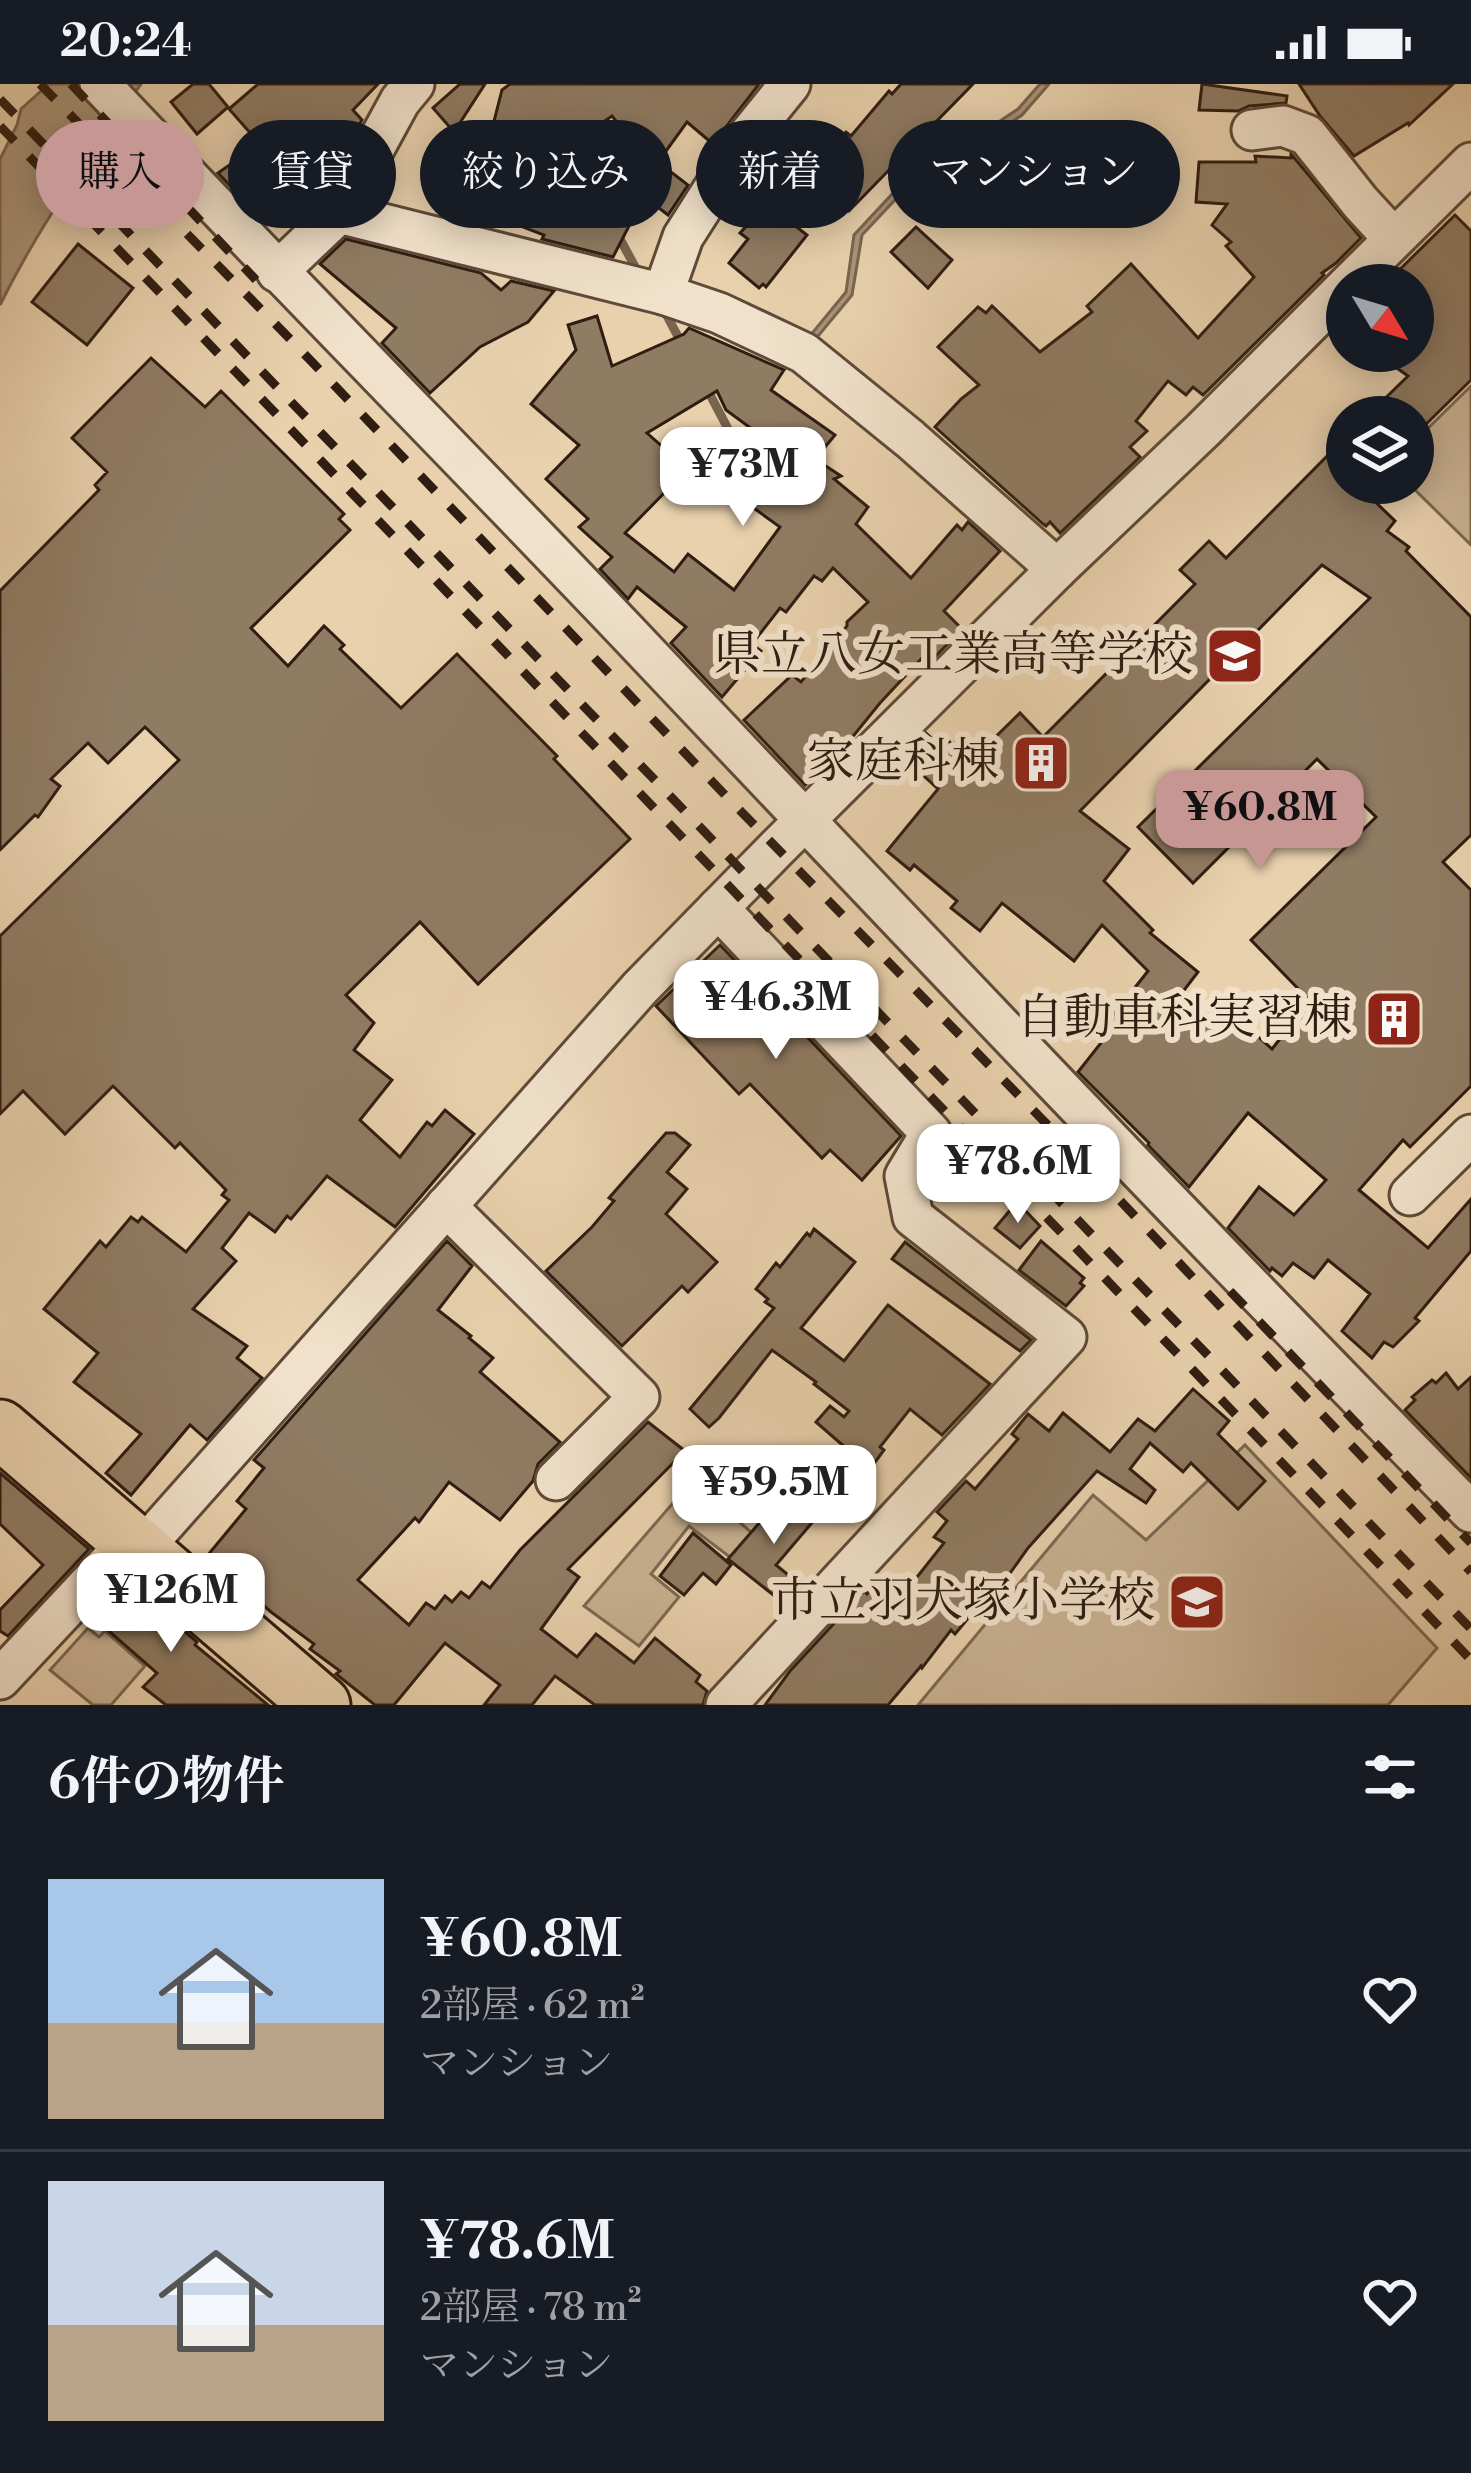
<!DOCTYPE html>
<html lang="ja">
<head>
<meta charset="utf-8">
<style>
  :root { --surface:#171b24; --page:#20242c; --text:#f1f3f6; --muted:#9ea1a6; --line:#363941; --accent:#c59692 }
  body { margin:0; font-family:"Libre Bodoni","Noto Serif JP",serif; background:var(--page); color:var(--text); height:100vh; display:flex; flex-direction:column; font-size:45px; white-space:nowrap }
  * { box-sizing:border-box; margin:0 }
  p { font-size:39px; color:var(--muted) }
  .icon { flex:none; width:66px; height:66px; fill:none; stroke:currentColor; stroke-width:2; stroke-linecap:round; stroke-linejoin:round }
  .map { position:relative; height:1621px; overflow:hidden }
  .sheet { display:flex; flex-direction:column; background:var(--surface); flex:1 }
  .sheet>* { flex:none }
  .banner { position:absolute; left:36px; top:36px; width:1401px; height:108px; display:flex; gap:24px }
  .needle { width:78px; rotate:128deg }
  .controls { position:absolute; left:1326px; top:180px; display:grid; gap:24px }
  .controls a { display:grid; place-items:center; width:108px; height:108px; border-radius:50%; background:var(--surface); box-shadow:0 6px 30px #0003; font-size:60px }
  .price { position:absolute; translate:-50% -102px; padding:0 27px; border-radius:24px; background:#fff; color:#222; font-size:39px; line-height:78px; filter:drop-shadow(0 3px 6px #0008) }
  .price::after { content:''; position:absolute; left:50%; top:72px; width:36px; height:27px; margin-left:-18px; background:inherit; clip-path:polygon(0 0,100% 0,50% 100%) }
  .price.active { background:var(--accent); color:#111 }
  ul { padding:0; list-style:none }
  li { display:flex; align-items:center; gap:36px; height:300px; padding:0 48px }
  li+li { border-top:3px solid var(--line) }
  li span { display:grid; place-items:center; flex:none; width:336px; height:240px; border-radius:0px; color:#555 }
  li>.icon { margin-inline-start:auto }
  span .icon { width:144px; height:144px; fill:#fffc; stroke-width:1 }
  li b { font-size:51px }
  h2 { display:flex; justify-content:space-between; align-items:center; height:144px; padding:0 48px; font-size:51px }
  .pill { padding:0 42px; border-radius:54px; background:var(--surface); box-shadow:0 6px 30px #0003; font-size:42px; line-height:108px }
  .pill.active { background:var(--accent); color:#111 }
  .status { display:flex; justify-content:space-between; align-items:center; height:84px; padding:0 60px; background:var(--surface); direction:ltr }
  .status svg { height:33px; fill:currentColor }
  .map>svg:first-child { display:block }
</style>
</head>
<body>
<div class="status"><b>20:24</b><svg viewBox="0 0 49 12"><path d="M0 12V9h3v3zM5 12V6h3v6zM10 12V3h3v9zM15 12V0h3v12zM26 1h20v11H26zM47 4h2v5h-2z"/></svg></div>
<div class="map">
<svg width="1471" height="1621" viewBox="0 0 1471 1621">
  <rect width="100%" height="100%" fill="#e9d1ad"/>
  <filter id="stains"><feTurbulence type="fractalNoise" baseFrequency=".00167" numOctaves="4"/><feColorMatrix values="0 0 0 0 .2 0 0 0 0 .09 0 0 0 0 .02 0 0 0 .5 -.17"/></filter>
  <radialGradient id="worn" r=".72"><stop offset=".6" stop-color="#630" stop-opacity="0"/><stop offset="1" stop-color="#630" stop-opacity=".3"/></radialGradient>
  <g fill="#c9b293" stroke="#7c6852" stroke-width="3">
    <path d="M 1471,302 L 1471,461 L 1408,399 L 1413,399 L 1413,359 Z"/>
    <path d="M 1245,1361 L 1437,1564 L 1388,1621 L 918,1621 L 1093,1411 L 1146,1456 Z"/>
    <path d="M 692,1397 L 759,1455 L 739,1480 L 689,1442 L 651,1490 L 679,1513 L 639,1562 L 584,1522 Z"/>
    <path d="M 88,1544 L 99,1553 L 105,1547 L 145,1582 L 111,1621 L 93,1621 L 50,1586 Z"/>
  </g>
  <g fill="#aa9478" stroke="#79644f" stroke-width="3">
    <path d="M 49,0 L 141,0 C 89,71 39,142 0,221 L 0,75 L 17,41 L 21,25 Z"/>
    <path d="M 1040,0 L 1049,0 L 1022,31 L 894,117 L 862,151 L 852,211 L 814,257 L 809,253 L 846,208 L 854,151 L 894,108 L 1018,25 Z"/>
  </g>
  <g fill="none" stroke-linecap="round" stroke-linejoin="round">
    <g stroke="#79644f" stroke-width="9">
      <path d="M 564,52 L 639,190"/>
      <path d="M 666,230 L 683,262"/>
      <path d="M 706,303 L 737,362"/>
    </g>
  </g>
  <g fill="#907b63" stroke="#2f1d12" stroke-width="3" fill-rule="evenodd">
    <path d="M 193,0 L 209,0 L 228,23 L 197,50 L 171,18 Z"/>
    <path d="M 258,0 L 378,0 L 353,26 L 362,36 L 333,85 L 335,87 L 320,114 L 297,136 L 274,120 L 262,135 L 218,89 L 260,60 L 229,25 Z"/>
    <path d="M 460,0 L 485,0 L 454,48 L 433,24 Z"/>
    <path d="M 510,0 L 759,0 L 713,60 L 687,38 L 658,78 L 688,101 L 668,131 L 632,103 L 649,77 L 612,32 L 534,86 L 579,101 L 570,125 L 629,142 L 613,173 L 542,155 L 544,151 L 476,125 L 485,98 L 479,96 L 502,6 Z"/>
    <path d="M 901,0 L 973,0 L 849,127 L 812,91 L 846,48 L 851,52 L 889,7 L 892,10 Z"/>
    <path d="M 1202,0 L 1287,12 L 1286,19 L 1249,22 L 1238,27 L 1199,26 Z"/>
    <path d="M 1299,0 L 1453,0 L 1409,41 L 1408,39 L 1354,72 L 1320,32 Z"/>
    <path d="M 1291,70 L 1361,154 L 1336,179 L 1322,189 L 1324,191 L 1203,311 L 1193,303 L 1186,311 L 1168,297 L 1136,337 L 1147,347 L 1130,363 L 1140,373 L 1060,449 L 1050,438 L 1046,442 L 1042,439 L 935,343 L 961,315 L 979,301 L 938,263 L 978,223 L 986,229 L 992,222 L 1040,268 L 1092,228 L 1087,222 L 1131,180 L 1198,254 L 1254,193 L 1226,162 L 1231,158 L 1212,141 L 1227,120 L 1196,118 L 1199,78 L 1256,78 L 1255,72 L 1291,74 Z"/>
    <path d="M 767,120 L 807,151 L 766,203 L 763,200 L 759,204 L 729,179 L 748,155 L 740,149 Z"/>
    <path d="M 1455,131 L 1471,147 L 1471,296 L 1413,353 L 1413,333 L 1366,333 L 1408,292 L 1373,267 L 1413,267 L 1413,201 L 1384,201 Z"/>
    <path d="M 916,143 L 952,176 L 928,204 L 891,168 Z"/>
    <path d="M 346,155 L 481,189 L 501,206 L 511,197 L 554,207 L 528,238 L 480,263 L 430,309 L 382,259 L 396,244 L 320,180 Z"/>
    <path d="M 78,160 L 133,204 L 87,261 L 32,218 Z"/>
    <path d="M 597,232 L 612,282 L 684,250 L 689,244 L 784,286 L 771,306 L 835,351 L 815,375 L 841,392 L 834,395 L 868,423 L 856,440 L 911,494 L 957,441 L 962,446 L 968,438 L 1000,467 L 944,527 L 962,545 L 929,579 L 923,573 L 880,619 L 846,661 L 805,701 L 744,636 L 792,591 L 801,598 L 847,542 L 847,538 L 868,518 L 833,484 L 822,497 L 814,492 L 786,528 L 780,524 L 752,560 L 761,567 L 722,613 L 671,559 L 686,543 L 637,503 L 628,515 L 600,485 L 612,473 L 579,443 L 588,435 L 546,395 L 579,361 L 531,320 L 576,266 L 568,241 ZM 717,307 L 726,326 L 767,356 L 730,407 L 780,443 L 734,506 L 688,470 L 674,488 L 625,449 L 670,403 L 666,400 L 682,380 L 647,349 Z"/>
    <path d="M 151,274 L 205,323 L 221,307 L 344,430 L 339,435 L 350,446 L 251,544 L 288,582 L 324,542 L 344,561 L 340,565 L 401,624 L 457,570 L 557,672 L 554,675 L 630,755 L 478,900 L 420,838 L 346,911 L 374,939 L 354,966 L 392,996 L 360,1036 L 400,1073 L 427,1038 L 432,1042 L 445,1026 L 474,1050 L 395,1143 L 327,1092 L 291,1135 L 287,1132 L 275,1148 L 249,1129 L 222,1164 L 236,1177 L 193,1225 L 247,1262 L 237,1274 L 262,1294 L 207,1356 L 190,1341 L 131,1411 L 106,1389 L 141,1350 L 74,1298 L 98,1269 L 44,1225 L 100,1157 L 106,1163 L 131,1133 L 138,1138 L 142,1133 L 186,1168 L 229,1116 L 222,1111 L 226,1106 L 180,1059 L 175,1064 L 113,1002 L 65,1050 L 23,1007 L 0,1030 L 0,852 L 179,676 L 145,643 L 108,679 L 88,659 L 51,695 L 60,702 L 38,733 L 35,731 L 0,766 L 0,507 L 99,406 L 95,401 L 107,388 L 72,354 Z"/>
    <path d="M 1347,352 L 1347,399 L 1356,399 L 1395,437 L 1387,447 L 1409,463 L 1406,467 L 1471,533 L 1471,751 L 1443,778 L 1471,806 L 1471,1002 L 1410,1063 L 1403,1056 L 1359,1106 L 1428,1164 L 1471,1115 L 1471,1167 L 1415,1234 L 1419,1237 L 1393,1263 L 1384,1258 L 1372,1274 L 1342,1247 L 1370,1210 L 1328,1176 L 1314,1194 L 1293,1179 L 1282,1192 L 1272,1184 L 1270,1187 L 1228,1144 L 1259,1103 L 1294,1131 L 1326,1096 L 1248,1029 L 1189,1103 L 1148,1061 L 1149,1059 L 1078,988 L 1112,945 L 1106,940 L 1148,887 L 1102,841 L 1074,877 L 1002,819 L 980,847 L 951,824 L 957,817 L 914,781 L 910,786 L 887,767 L 938,705 L 903,673 L 926,649 L 938,660 L 944,653 L 953,661 L 958,656 L 976,672 L 1020,629 L 1043,653 L 1195,500 L 1180,486 L 1209,457 L 1226,474 ZM 1322,481 L 1370,514 L 1138,743 L 1193,799 L 1317,675 L 1376,733 L 1251,856 L 1310,917 L 1272,965 L 1233,930 L 1220,947 L 1178,914 L 1198,888 L 1150,849 L 1153,846 L 1104,797 L 1129,765 L 1080,727 Z"/>
    <path d="M 720,861 L 901,1052 L 862,1096 L 830,1066 L 822,1074 L 750,1000 L 739,1010 L 656,922 Z"/>
    <path d="M 666,1049 L 675,1049 L 690,1061 L 667,1088 L 687,1105 L 666,1130 L 717,1178 L 688,1208 L 682,1202 L 622,1262 L 546,1187 L 592,1143 L 614,1117 L 609,1114 Z"/>
    <path d="M 1017,1118 L 1040,1142 L 1020,1164 L 995,1144 Z"/>
    <path d="M 814,1145 L 855,1178 L 801,1244 L 844,1277 L 888,1221 L 990,1300 L 942,1351 L 910,1325 L 880,1363 L 884,1366 L 870,1385 L 816,1338 L 830,1322 L 844,1333 L 849,1327 L 814,1300 L 816,1298 L 772,1266 L 719,1334 L 709,1343 L 690,1325 L 774,1224 L 765,1218 L 768,1215 L 756,1205 L 776,1179 L 780,1183 L 807,1149 L 810,1152 Z"/>
    <path d="M 447,1157 L 472,1182 L 438,1226 L 471,1252 L 469,1254 L 493,1274 L 480,1288 L 560,1358 L 538,1380 L 533,1397 L 500,1436 L 449,1398 L 419,1438 L 415,1434 L 358,1496 L 409,1541 L 426,1519 L 435,1525 L 445,1512 L 452,1518 L 461,1508 L 469,1514 L 482,1498 L 490,1504 L 520,1466 L 648,1338 L 685,1367 L 568,1485 L 579,1493 L 541,1545 L 577,1573 L 596,1550 L 634,1579 L 655,1554 L 700,1591 L 696,1598 L 707,1607 L 703,1621 L 595,1621 L 555,1592 L 532,1621 L 484,1621 L 500,1601 L 445,1559 L 394,1621 L 375,1621 L 336,1590 L 340,1587 L 310,1565 L 314,1560 L 271,1528 L 207,1472 L 246,1425 L 237,1417 L 264,1384 L 254,1376 Z"/>
    <path d="M 1041,1157 L 1084,1194 L 1080,1199 L 1084,1202 L 1066,1222 L 1019,1186 Z"/>
    <path d="M 905,1158 L 1031,1256 L 1020,1267 L 892,1175 Z"/>
    <path d="M 1446,1289 L 1458,1305 L 1471,1293 L 1471,1394 L 1405,1326 L 1415,1316 L 1412,1313 L 1432,1296 L 1436,1299 Z"/>
    <path d="M 1193,1305 L 1229,1337 L 1218,1350 L 1265,1397 L 1238,1425 L 1191,1379 L 1183,1388 L 1150,1359 L 1130,1385 L 1155,1406 L 1146,1419 L 1097,1387 L 1028,1464 L 1008,1492 L 1005,1490 L 955,1550 L 951,1546 L 922,1584 L 921,1582 L 888,1621 L 765,1621 L 790,1587 L 864,1507 L 867,1510 L 880,1493 L 902,1512 L 944,1459 L 934,1453 L 947,1437 L 937,1428 L 966,1397 L 975,1405 L 1018,1355 L 1012,1350 L 1028,1330 L 1049,1347 L 1063,1329 L 1110,1368 L 1138,1335 L 1155,1347 Z"/>
    <path d="M 0,1389 L 89,1465 L 8,1552 L 0,1547 L 0,1526 L 43,1481 L 0,1440 Z"/>
    <path d="M 787,1407 L 816,1434 L 776,1481 L 803,1503 L 786,1521 L 728,1475 Z"/>
    <path d="M 693,1449 L 731,1481 L 716,1500 L 703,1489 L 684,1511 L 660,1492 Z"/>
    <path d="M 127,1498 L 197,1558 L 195,1561 L 268,1621 L 166,1621 L 143,1603 L 157,1589 L 95,1535 Z"/>
  </g>
  <g fill="none" stroke-linecap="round" stroke-linejoin="round">
    <g stroke="#5e4a39" stroke-width="45">
      <g id="minor">
        <path d="M 100,0 C 273,184 450,362 624,545 C 904,841 1185,1137 1471,1428"/>
        <path d="M 1252,46 L 1283,42 L 1307,51 L 1360,118 L 1394,155"/>
        <path d="M 339,129 L 400,17 L 414,0"/>
        <path d="M 277,188 L 339,129 L 663,210 L 719,229 L 804,269 L 910,355 L 1057,485"/>
        <path d="M 1348,201 L 1471,79"/>
        <path d="M 663,210 L 683,153 L 744,57 L 790,0"/>
        <path d="M 718,824 L 931,1049 L 905,1092 L 913,1133 L 1066,1253 L 726,1621"/>
        <path d="M 1410,1111 L 1471,1051"/>
        <path d="M 446,1122 L 639,1313 L 556,1396"/>
        <path d="M 142,1465 L 640,904 L 777,764 L 1057,485 L 1204,345 L 1347,202"/>
        <path d="M 0,1595 L 131,1455"/>
      </g>
    </g>
    <g stroke="#2f1d12" stroke-width="63">
      <path id="highway" d="M 0,1345 L 321,1621"/>
    </g>
    <use href="#minor" stroke="#f1e1ca" stroke-width="39"/>
    <use href="#highway" stroke="#e9d1ad" stroke-width="57"/>
    <g stroke="#2f1d12" stroke-width="9" stroke-dasharray="21 21" stroke-linecap="butt">
      <path d="M 40,0 L 292,257 L 726,712 L 1079,1073 L 1471,1488"/>
      <path d="M 71,0 L 256,196"/>
      <path d="M 0,15 L 1471,1545"/>
      <path d="M 0,42 L 1471,1576"/>
      <path d="M 1230,1207 L 1471,1459"/>
    </g>
  </g>
  <defs>
    <g id="school-square" transform="scale(3)"><rect x="-9" y="-9" width="18" height="18" rx="4" fill="#8f2418" stroke="#f1e1ca"/><path d="M0-5L7-2L0 1L-7-2ZM-4 1L0 2.5L4 1V4Q0 6-4 4Z" fill="#fff"/></g>
    <g id="building-square" transform="scale(3)"><rect x="-9" y="-9" width="18" height="18" rx="4" fill="#8f2418" stroke="#f1e1ca"/><path d="M-4-6H4V6H1V3H-1V6H-4ZM-2.5-4.3h1.7v1.8h-1.7ZM.8-4.3h1.7v1.8H.8ZM-2.5-1h1.7V.8h-1.7ZM.8-1h1.7V.8H.8Z" fill="#fff"/></g>
  </defs>
  <g fill-rule="evenodd">
    <use href="#school-square" x="1235" y="572"/>
    <use href="#building-square" x="1041" y="679"/>
    <use href="#building-square" x="1394" y="935"/>
    <use href="#school-square" x="1197" y="1518"/>
  </g>
  <g text-anchor="middle" dominant-baseline="central" stroke-width="12" stroke-linejoin="round" paint-order="stroke">
    <g font-size="48" fill="#2f1d12" stroke="#f1e1ca" text-anchor="end">
      <text x="1193" y="572">県立八女工業高等学校</text>
      <text x="999" y="679">家庭科棟</text>
      <text x="1352" y="935">自動車科実習棟</text>
      <text x="1155" y="1518">市立羽犬塚小学校</text>
    </g>
  </g>
  <rect width="100%" height="100%" filter="url(#stains)"/>
  <rect width="100%" height="100%" fill="url(#worn)"/>
</svg>
<div class="controls">
<a><svg class="needle" viewBox="-14 -14 28 28"><path d="M0-13l5 13h-10z" fill="#e53935"/><path d="M0 13l5-13h-10z" fill="#9ea1a6"/></svg></a>
<a><svg class="icon" aria-label="layers" viewBox="0 0 24 24"><path d="M12 4l9 5-9 5-9-5zM3 14l9 5 9-5"/></svg></a>
</div>
<b class="price" style="left:743px;top:445px">¥73M</b>
<b class="price active" style="left:1260px;top:788px">¥60.8M</b>
<b class="price" style="left:776px;top:978px">¥46.3M</b>
<b class="price" style="left:1018px;top:1142px">¥78.6M</b>
<b class="price" style="left:774px;top:1463px">¥59.5M</b>
<b class="price" style="left:171px;top:1571px">¥126M</b>
<div class="banner">
<a class="pill active">購入</a>
<a class="pill">賃貸</a>
<a class="pill">絞り込み</a>
<a class="pill">新着</a>
<a class="pill">マンション</a>
</div>
</div>
<section class="sheet">
<h2>6件の物件<svg class="icon" aria-label="filters" viewBox="0 0 24 24"><path d="M4 7h16M4 17h16"/><circle cx="9" cy="7" r="2"/><circle cx="15" cy="17" r="2"/></svg></h2>
<ul>
<li><span style="background:linear-gradient(#a9c7e8 60%,#b9a48a 0)"><svg class="icon" aria-label="home" viewBox="0 0 24 24"><path d="M3 11l9-7 9 7M6 9v11h12V9"/></svg></span><div><b>¥60.8M</b><p>2部屋 · 62 m²</p><p>マンション</p></div><svg class="icon" aria-label="heart" viewBox="0 0 24 24"><path d="M12 20l-8-8c-3-5 5-10 8-4 3-6 11-1 8 4z"/></svg></li>
<li><span style="background:linear-gradient(#c9d6e8 60%,#b9a48a 0)"><svg class="icon" aria-label="home" viewBox="0 0 24 24"><path d="M3 11l9-7 9 7M6 9v11h12V9"/></svg></span><div><b>¥78.6M</b><p>2部屋 · 78 m²</p><p>マンション</p></div><svg class="icon" aria-label="heart" viewBox="0 0 24 24"><path d="M12 20l-8-8c-3-5 5-10 8-4 3-6 11-1 8 4z"/></svg></li>
</ul>
</section>
</body>
</html>
